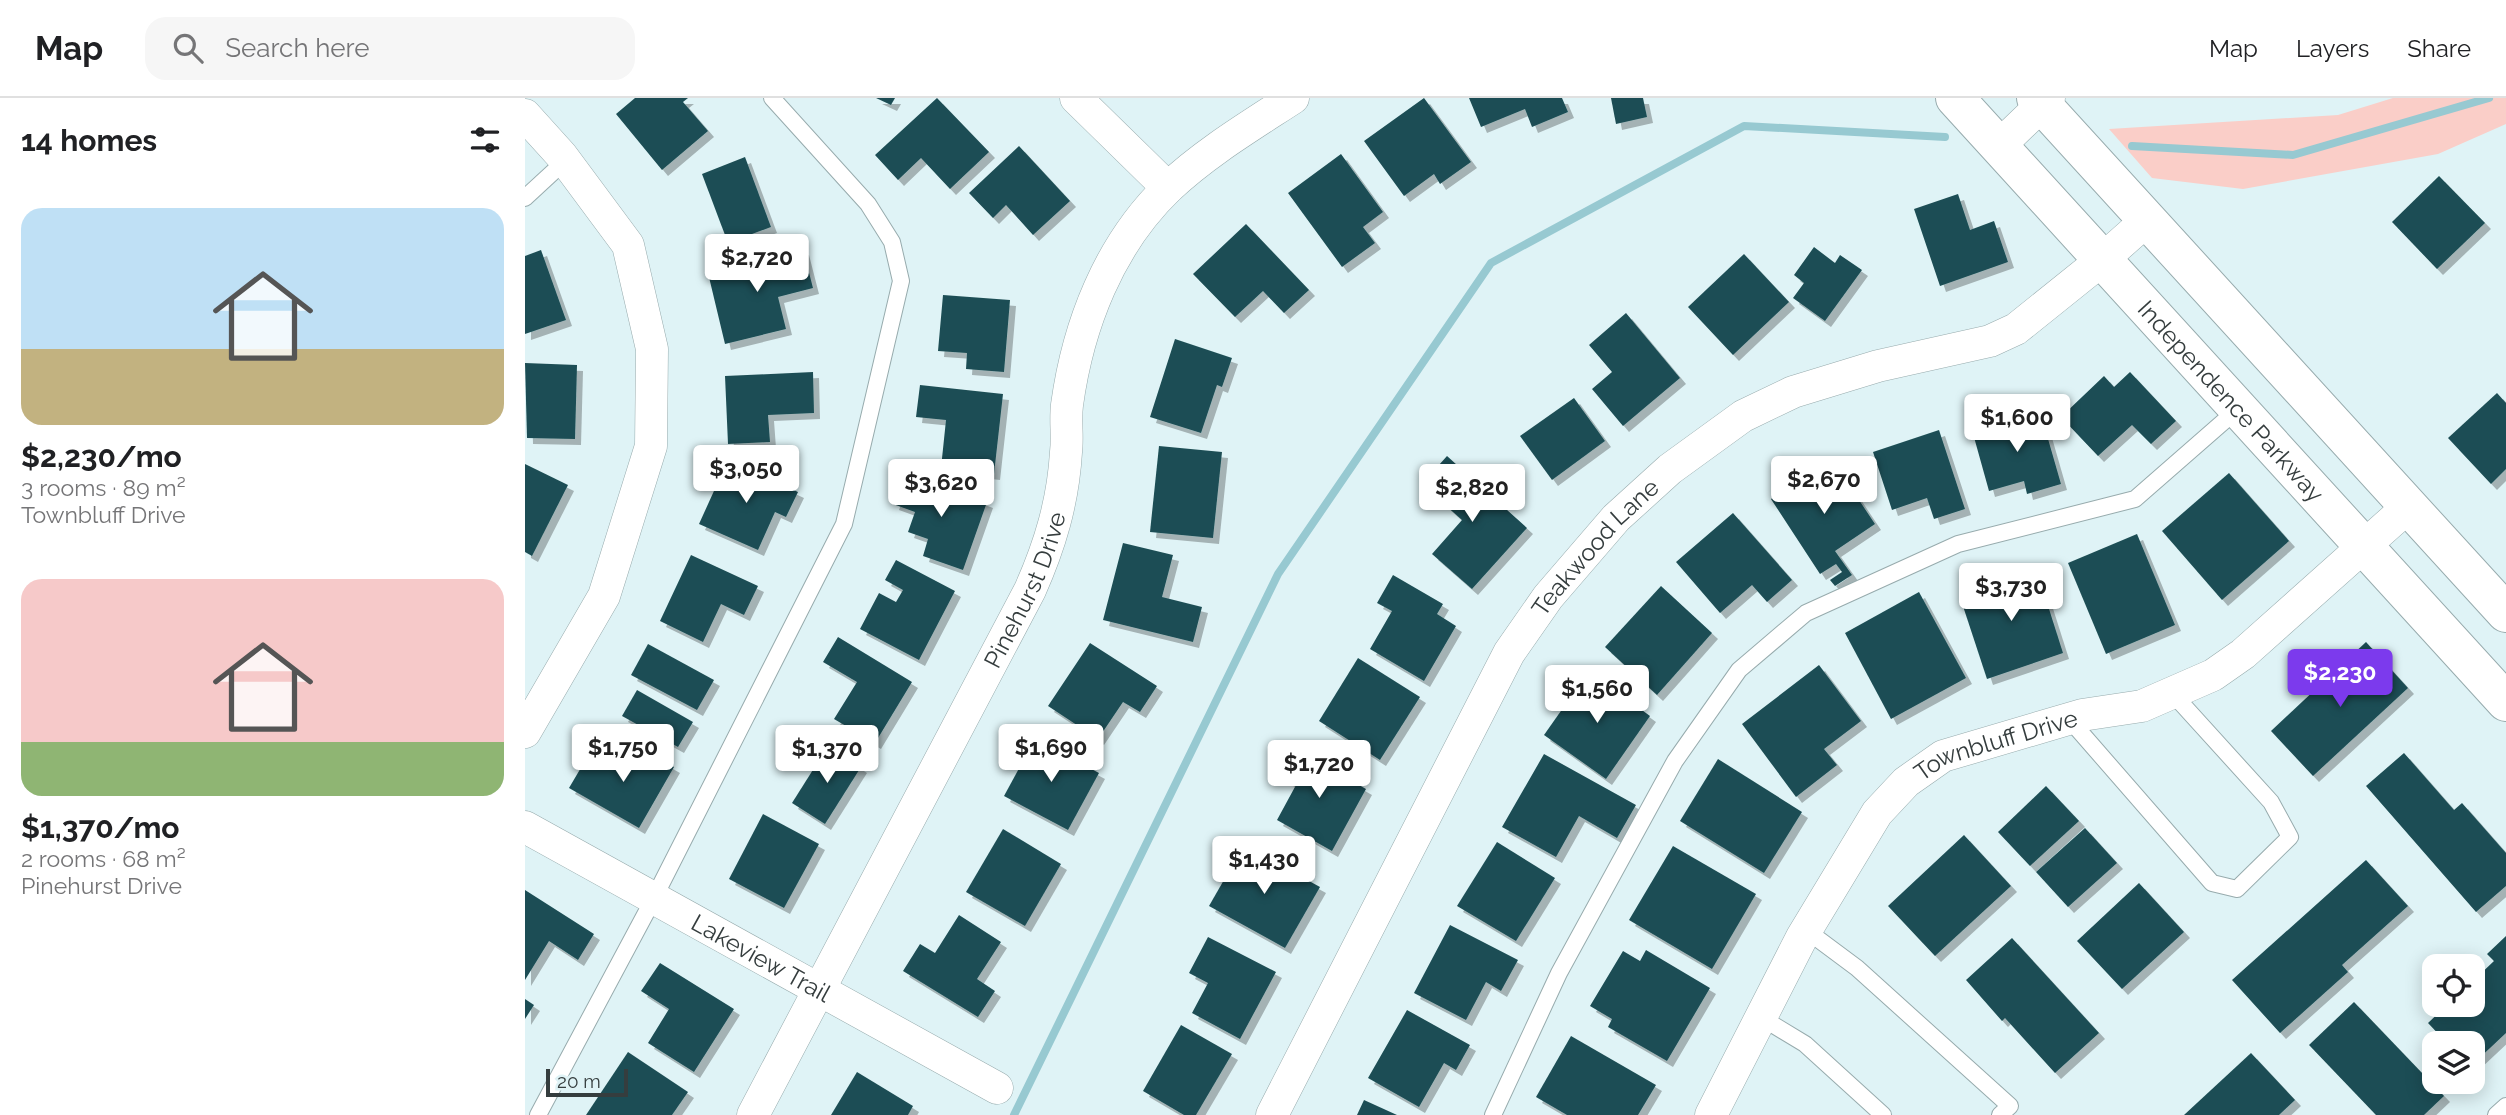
<!DOCTYPE html>
<html lang="en">
<head>
<meta charset="utf-8">
<style>
  :root { --surface:#fff; --page:#f6f6f6; --text:#202124; --muted:#757577; --line:#e0e0e0; --accent:#7c3aed }
  body { margin:0; font-family:Raleway,sans-serif; background:var(--page); color:var(--text); height:100vh; display:flex; flex-direction:column; font-size:26px; white-space:nowrap }
  * { box-sizing:border-box; margin:0 }
  p { font-size:23px; color:var(--muted) }
  .icon { flex:none; width:38px; height:38px; fill:none; stroke:currentColor; stroke-width:2; stroke-linecap:round; stroke-linejoin:round }
  .map { position:relative; flex:1; overflow:hidden }
  .drawer { display:flex; flex-direction:column; background:var(--surface); width:525px }
  .drawer>* { flex:none }
  .fabs { position:absolute; left:1897px; top:856px; display:grid; gap:14px }
  .fabs a { display:grid; place-items:center; width:63px; height:63px; border-radius:14px; background:var(--surface); box-shadow:0 4px 18px #0003; font-size:35px }
  .scale { position:absolute; left:21px; bottom:18px; width:82px; box-sizing:border-box; padding-left:7px; border:4px solid #353d3e; border-top:0; font-size:19px; line-height:24px; white-space:nowrap; color:#353d3e; -webkit-text-stroke:5px #dff3f6; paint-order:stroke }
  .price { position:absolute; translate:-50% -60px; padding:0 16px; border-radius:7px; background:#fff; color:#222; font-size:23px; line-height:46px; filter:drop-shadow(0 2px 4px #0008) }
  .price::after { content:''; position:absolute; left:50%; top:42px; width:21px; height:16px; margin-left:-10px; background:inherit; clip-path:polygon(0 0,100% 0,50% 100%) }
  .price.on { background:var(--accent); color:#fff }
  ul { padding:0; list-style:none }
  li { display:grid; align-content:center; gap:14px; height:371px; padding:0 21px }
  li span { display:grid; place-items:center; height:217px; border-radius:21px; color:#555 }
  li>.icon { margin-inline-start:auto }
  span .icon { width:126px; height:126px; fill:#fffc; stroke-width:1 }
  li b { font-size:30px }
  h2 { display:flex; justify-content:space-between; align-items:center; height:84px; padding:0 21px; font-size:30px }
  header { display:flex; align-items:center; gap:42px; box-sizing:border-box; height:98px; padding:0 35px; background:var(--surface); border-bottom:2px solid var(--line) }
  header strong { font-size:33px }
  nav { display:flex; gap:38px; margin-inline-start:auto; font-size:24px }
  .search { width:490px; height:63px; background:var(--page); display:flex; align-items:center; gap:18px; box-sizing:border-box; padding:0 24px; border-radius:21px; color:var(--muted); font-size:26px }
  main { display:flex; flex:1; min-height:0 }
  .map>svg:first-child { display:block }
</style>
</head>
<body>
<header>
<strong>Map</strong>
<div class="search"><svg class="icon" aria-label="search" viewBox="0 0 24 24"><circle cx="10" cy="10" r="6"/><path d="M15 15l6 6"/></svg>Search here</div>
<nav><a>Map</a><a>Layers</a><a>Share</a></nav>
</header>
<main>
<section class="drawer">
<h2>14 homes<svg class="icon" aria-label="filters" viewBox="0 0 24 24"><path d="M4 7h16M4 17h16"/><circle cx="9" cy="7" r="2"/><circle cx="15" cy="17" r="2"/></svg></h2>
<ul>
<li><span style="background:linear-gradient(#bfe0f5 65%,#c2b280 0)"><svg class="icon" aria-label="home" viewBox="0 0 24 24"><path d="M3 11l9-7 9 7M6 9v11h12V9"/></svg></span><div><b>$2,230/mo</b><p>3 rooms · 89 m²</p><p>Townbluff Drive</p></div></li>
<li><span style="background:linear-gradient(#f6c9c9 75%,#8fb573 0)"><svg class="icon" aria-label="home" viewBox="0 0 24 24"><path d="M3 11l9-7 9 7M6 9v11h12V9"/></svg></span><div><b>$1,370/mo</b><p>2 rooms · 68 m²</p><p>Pinehurst Drive</p></div></li>
</ul>
</section>
<div class="map">
<svg width="1981" height="1017" viewBox="0 0 1981 1017">
  <defs>
    <filter id="shadow"><feDropShadow dx="6" dy="6" stdDeviation="0" flood-color="#0004"/></filter>
  </defs>
  <rect width="100%" height="100%" fill="#dff3f6"/>
  <path fill="#facec8" d="M 1868,0 L 1981,0 L 1981,26 L 1913,56 L 1718,91 L 1627,80 L 1584,31 L 1813,17 Z"/>
  <g fill="none" stroke-linecap="round" stroke-linejoin="round">
    <g stroke="#97c9d1" stroke-width="8">
      <path d="M 1607,48 L 1768,57 L 1964,0"/>
      <path d="M 489,1017 L 753,476 L 966,165 L 1219,28 L 1420,39"/>
    </g>
  </g>
  <g fill="#1d4e54" filter="url(#shadow)">
    <path d="M 110,0 L 163,0 L 158,4 L 183,33 L 137,72 L 91,16 Z"/>
    <path d="M 351,0 L 370,0 L 366,7 Z"/>
    <path d="M 412,0 L 464,54 L 425,91 L 396,60 L 373,82 L 350,57 Z"/>
    <path d="M 899,0 L 946,64 L 915,86 L 909,76 L 879,98 L 839,43 Z"/>
    <path d="M 944,0 L 1037,0 L 1043,14 L 1007,29 L 1000,11 L 956,29 Z"/>
    <path d="M 1086,0 L 1118,0 L 1122,19 L 1091,26 Z"/>
    <path d="M 494,48 L 545,103 L 508,137 L 481,107 L 468,120 L 444,95 Z"/>
    <path d="M 816,56 L 858,114 L 838,129 L 850,145 L 817,169 L 763,95 Z"/>
    <path d="M 220,59 L 246,129 L 203,145 L 177,76 Z"/>
    <path d="M 1914,78 L 1960,125 L 1912,171 L 1867,124 Z"/>
    <path d="M 1433,96 L 1445,132 L 1469,123 L 1483,164 L 1415,188 L 1389,111 Z"/>
    <path d="M 721,126 L 784,192 L 759,215 L 738,193 L 710,219 L 668,176 Z"/>
    <path d="M 1289,149 L 1310,165 L 1315,157 L 1337,172 L 1300,223 L 1268,200 L 1279,185 L 1269,177 Z"/>
    <path d="M 278,151 L 288,190 L 253,199 L 261,231 L 200,246 L 183,175 Z"/>
    <path d="M 16,152 L 41,222 L 0,236 L 0,158 Z"/>
    <path d="M 1219,156 L 1264,204 L 1208,257 L 1163,209 Z"/>
    <path d="M 418,197 L 485,202 L 479,274 L 441,271 L 442,255 L 413,253 Z"/>
    <path d="M 1101,215 L 1155,280 L 1098,328 L 1067,291 L 1087,274 L 1064,247 Z"/>
    <path d="M 650,241 L 707,260 L 697,289 L 692,287 L 676,335 L 625,319 Z"/>
    <path d="M 0,265 L 52,267 L 50,341 L 2,340 Z"/>
    <path d="M 288,274 L 289,315 L 243,317 L 245,344 L 203,346 L 200,278 Z"/>
    <path d="M 1605,274 L 1651,323 L 1626,346 L 1607,327 L 1573,358 L 1536,319 L 1579,278 L 1589,289 Z"/>
    <path d="M 395,287 L 478,296 L 469,376 L 416,370 L 421,322 L 391,319 Z"/>
    <path d="M 1972,295 L 1981,305 L 1981,371 L 1966,386 L 1923,340 Z"/>
    <path d="M 1049,300 L 1080,343 L 1027,382 L 995,338 Z"/>
    <path d="M 1515,313 L 1536,386 L 1502,396 L 1499,383 L 1464,393 L 1447,332 Z"/>
    <path d="M 1414,332 L 1440,411 L 1409,421 L 1402,400 L 1367,412 L 1348,354 Z"/>
    <path d="M 634,348 L 697,354 L 688,440 L 625,434 Z"/>
    <path d="M 922,358 L 1002,430 L 947,491 L 907,456 L 937,422 L 897,386 Z"/>
    <path d="M 1306,360 L 1350,426 L 1310,453 L 1327,477 L 1310,488 L 1305,482 L 1317,474 L 1311,466 L 1295,476 L 1246,401 Z"/>
    <path d="M 203,362 L 273,394 L 261,419 L 250,414 L 233,452 L 174,426 Z"/>
    <path d="M 0,366 L 43,387 L 7,458 L 0,454 Z"/>
    <path d="M 380,374 L 462,404 L 438,472 L 398,458 L 403,441 L 383,434 L 390,414 L 368,406 Z"/>
    <path d="M 1704,375 L 1764,443 L 1697,502 L 1637,433 Z"/>
    <path d="M 1208,415 L 1267,482 L 1242,504 L 1227,487 L 1195,515 L 1151,464 Z"/>
    <path d="M 1612,436 L 1650,527 L 1581,556 L 1543,465 Z"/>
    <path d="M 598,445 L 648,457 L 637,499 L 677,509 L 668,544 L 578,522 Z"/>
    <path d="M 166,457 L 233,488 L 219,517 L 196,506 L 178,544 L 135,523 Z"/>
    <path d="M 371,462 L 430,493 L 394,562 L 335,531 L 354,495 L 371,504 L 378,492 L 360,482 Z"/>
    <path d="M 1511,470 L 1538,555 L 1462,581 L 1434,496 Z"/>
    <path d="M 868,477 L 918,506 L 912,516 L 931,528 L 899,583 L 845,551 L 867,513 L 852,505 Z"/>
    <path d="M 1136,488 L 1187,535 L 1132,597 L 1080,549 Z"/>
    <path d="M 1394,494 L 1441,580 L 1366,621 L 1320,535 Z"/>
    <path d="M 313,539 L 387,584 L 350,645 L 309,621 L 332,584 L 298,564 Z"/>
    <path d="M 1841,544 L 1883,590 L 1788,678 L 1746,633 Z"/>
    <path d="M 565,545 L 632,588 L 615,614 L 598,604 L 573,641 L 523,608 Z"/>
    <path d="M 123,546 L 189,582 L 172,612 L 106,577 Z"/>
    <path d="M 833,560 L 895,599 L 855,662 L 794,623 Z"/>
    <path d="M 1294,567 L 1336,623 L 1299,651 L 1312,667 L 1271,699 L 1217,626 Z"/>
    <path d="M 1064,573 L 1125,618 L 1081,681 L 1019,637 Z"/>
    <path d="M 112,592 L 168,624 L 153,649 L 97,618 Z"/>
    <path d="M 510,641 L 574,675 L 543,732 L 479,698 Z"/>
    <path d="M 303,648 L 336,669 L 300,726 L 267,705 Z"/>
    <path d="M 114,649 L 149,669 L 114,730 L 44,690 L 67,651 L 101,671 Z"/>
    <path d="M 771,651 L 841,691 L 807,753 L 752,722 L 771,687 L 755,678 Z"/>
    <path d="M 1879,655 L 1929,712 L 1937,705 L 1981,755 L 1981,788 L 1951,814 L 1841,688 Z"/>
    <path d="M 1019,656 L 1111,707 L 1092,740 L 1054,718 L 1031,759 L 977,729 Z"/>
    <path d="M 1193,661 L 1277,714 L 1239,775 L 1155,723 Z"/>
    <path d="M 1521,688 L 1554,723 L 1505,768 L 1473,734 Z"/>
    <path d="M 238,716 L 294,746 L 259,810 L 204,781 Z"/>
    <path d="M 1560,730 L 1592,765 L 1543,809 L 1511,774 Z"/>
    <path d="M 478,731 L 536,766 L 500,828 L 441,794 Z"/>
    <path d="M 1439,737 L 1486,788 L 1410,858 L 1363,808 Z"/>
    <path d="M 972,744 L 1030,780 L 991,843 L 932,808 Z"/>
    <path d="M 719,747 L 795,789 L 760,850 L 684,808 Z"/>
    <path d="M 1148,748 L 1231,796 L 1187,871 L 1104,822 Z"/>
    <path d="M 1841,762 L 1883,808 L 1817,867 L 1823,874 L 1755,935 L 1707,882 Z"/>
    <path d="M 1614,785 L 1659,834 L 1597,891 L 1552,843 Z"/>
    <path d="M 0,792 L 69,836 L 53,862 L 24,843 L 0,882 Z"/>
    <path d="M 434,817 L 476,844 L 452,881 L 470,893 L 453,919 L 378,873 L 395,846 L 410,855 Z"/>
    <path d="M 925,827 L 993,862 L 976,893 L 961,884 L 941,922 L 889,895 Z"/>
    <path d="M 1981,838 L 1981,935 L 1948,966 L 1948,945 L 1922,945 L 1903,925 L 1923,906 L 1948,906 L 1948,883 L 1969,863 L 1962,856 Z"/>
    <path d="M 683,839 L 751,874 L 715,941 L 667,915 L 683,885 L 664,875 Z"/>
    <path d="M 1487,840 L 1574,935 L 1530,975 L 1480,920 L 1477,923 L 1441,882 Z"/>
    <path d="M 1121,852 L 1185,890 L 1142,963 L 1083,929 L 1087,921 L 1065,908 L 1098,853 L 1115,863 Z"/>
    <path d="M 135,865 L 209,911 L 169,974 L 123,945 L 144,911 L 116,893 Z"/>
    <path d="M 0,901 L 9,907 L 0,921 Z"/>
    <path d="M 1829,904 L 1919,998 L 1899,1017 L 1851,1017 L 1784,947 Z"/>
    <path d="M 882,912 L 945,947 L 931,972 L 919,965 L 894,1009 L 843,980 Z"/>
    <path d="M 656,927 L 707,956 L 671,1017 L 659,1017 L 618,993 Z"/>
    <path d="M 1046,938 L 1131,987 L 1113,1017 L 1042,1017 L 1011,999 Z"/>
    <path d="M 103,954 L 163,994 L 147,1017 L 61,1017 Z"/>
    <path d="M 1726,955 L 1770,1002 L 1754,1017 L 1659,1017 Z"/>
    <path d="M 332,974 L 388,1008 L 383,1017 L 306,1017 Z"/>
    <path d="M 839,1002 L 872,1017 L 832,1017 Z"/>
  </g>
  <g fill="none" stroke-linecap="round" stroke-linejoin="round">
    <g stroke="#97abad" stroke-width="18">
      <g id="service">
        <path d="M 0,100 L 40,63"/>
        <path d="M 1544,621 L 1687,785 L 1712,791 L 1765,739 L 1746,704 L 1648,596"/>
        <path d="M 1281,832 L 1332,870 L 1485,1008 L 1475,1017"/>
        <path d="M 1237,920 L 1280,946 L 1358,1017"/>
        <path d="M 13,1017 L 129,800 L 319,426 L 376,183 L 367,144 L 343,106 L 247,0"/>
        <path d="M 968,1017 L 1034,875 L 1150,663 L 1214,572 L 1281,515 L 1433,446 L 1610,401 L 1713,311"/>
        <path d="M 1971,1017 L 1981,1008"/>
      </g>
    </g>
    <g stroke="#97abad" stroke-width="33">
      <g id="minor">
        <path d="M 551,0 L 643,90"/>
        <path d="M 0,17 L 37,58 L 103,147 L 127,251 L 126,348 L 79,498 L 0,634"/>
        <path d="M 1474,48 L 1524,0"/>
        <path id="s1" d="M 0,729 L 472,990"/>
        <path id="s2" d="M 228,1017 L 505,492 C 525,447 538,404 541,354 C 543,339 540,323 542,307 C 553,227 584,147 643,90 C 680,55 725,28 768,0"/>
        <path id="s3" d="M 747,1017 L 984,555 L 1023,499 L 1091,420 L 1145,371 L 1218,318 L 1268,294 L 1353,268 L 1465,243 L 1491,231 L 1577,162 L 1622,122"/>
        <path id="s4" d="M 1186,1017 L 1277,839 L 1352,715 L 1381,684 L 1418,658 L 1557,617 L 1617,608 L 1688,577 L 1718,556 L 1884,408"/>
      </g>
    </g>
    <g stroke="#97abad" stroke-width="40">
      <g id="secondary">
        <path id="s5" d="M 1430,0 L 1981,604"/>
        <path d="M 1511,0 L 1981,515"/>
      </g>
    </g>
    <use href="#service" stroke="#fff" stroke-width="16"/>
    <use href="#minor" stroke="#fff" stroke-width="32"/>
    <use href="#secondary" stroke="#fff" stroke-width="38"/>
  </g>
  <g text-anchor="middle" dominant-baseline="central" stroke-width="7" stroke-linejoin="round" paint-order="stroke">
    <g font-size="24" fill="#353d3e" stroke="#dff3f6">
      <text stroke="none"><textPath href="#s5" startOffset="410">Independence Parkway</textPath></text>
      <text stroke="none"><textPath href="#s3" startOffset="656">Teakwood Lane</textPath></text>
      <text stroke="none"><textPath href="#s2" startOffset="592">Pinehurst Drive</textPath></text>
      <text stroke="none"><textPath href="#s4" startOffset="486">Townbluff Drive</textPath></text>
      <text stroke="none"><textPath href="#s1" startOffset="270">Lakeview Trail</textPath></text>
    </g>
  </g>
</svg>
<div class="fabs">
<a><svg class="icon" aria-label="locate" viewBox="0 0 24 24"><circle cx="12" cy="12" r="6"/><path d="M12 2v4M12 18v4M2 12h4M18 12h4"/></svg></a>
<a><svg class="icon" aria-label="layers" viewBox="0 0 24 24"><path d="M12 4l9 5-9 5-9-5zM3 14l9 5 9-5"/></svg></a>
</div>
<div class="scale">20 m</div>
<b class="price" style="left:232px;top:196px">$2,720</b>
<b class="price" style="left:1492px;top:356px">$1,600</b>
<b class="price" style="left:221px;top:407px">$3,050</b>
<b class="price" style="left:1299px;top:418px">$2,670</b>
<b class="price" style="left:416px;top:421px">$3,620</b>
<b class="price" style="left:947px;top:426px">$2,820</b>
<b class="price" style="left:1486px;top:525px">$3,730</b>
<b class="price on" style="left:1815px;top:611px">$2,230</b>
<b class="price" style="left:1072px;top:627px">$1,560</b>
<b class="price" style="left:98px;top:686px">$1,750</b>
<b class="price" style="left:526px;top:686px">$1,690</b>
<b class="price" style="left:302px;top:687px">$1,370</b>
<b class="price" style="left:794px;top:702px">$1,720</b>
<b class="price" style="left:739px;top:798px">$1,430</b>
</div>
</main>
</body>
</html>
